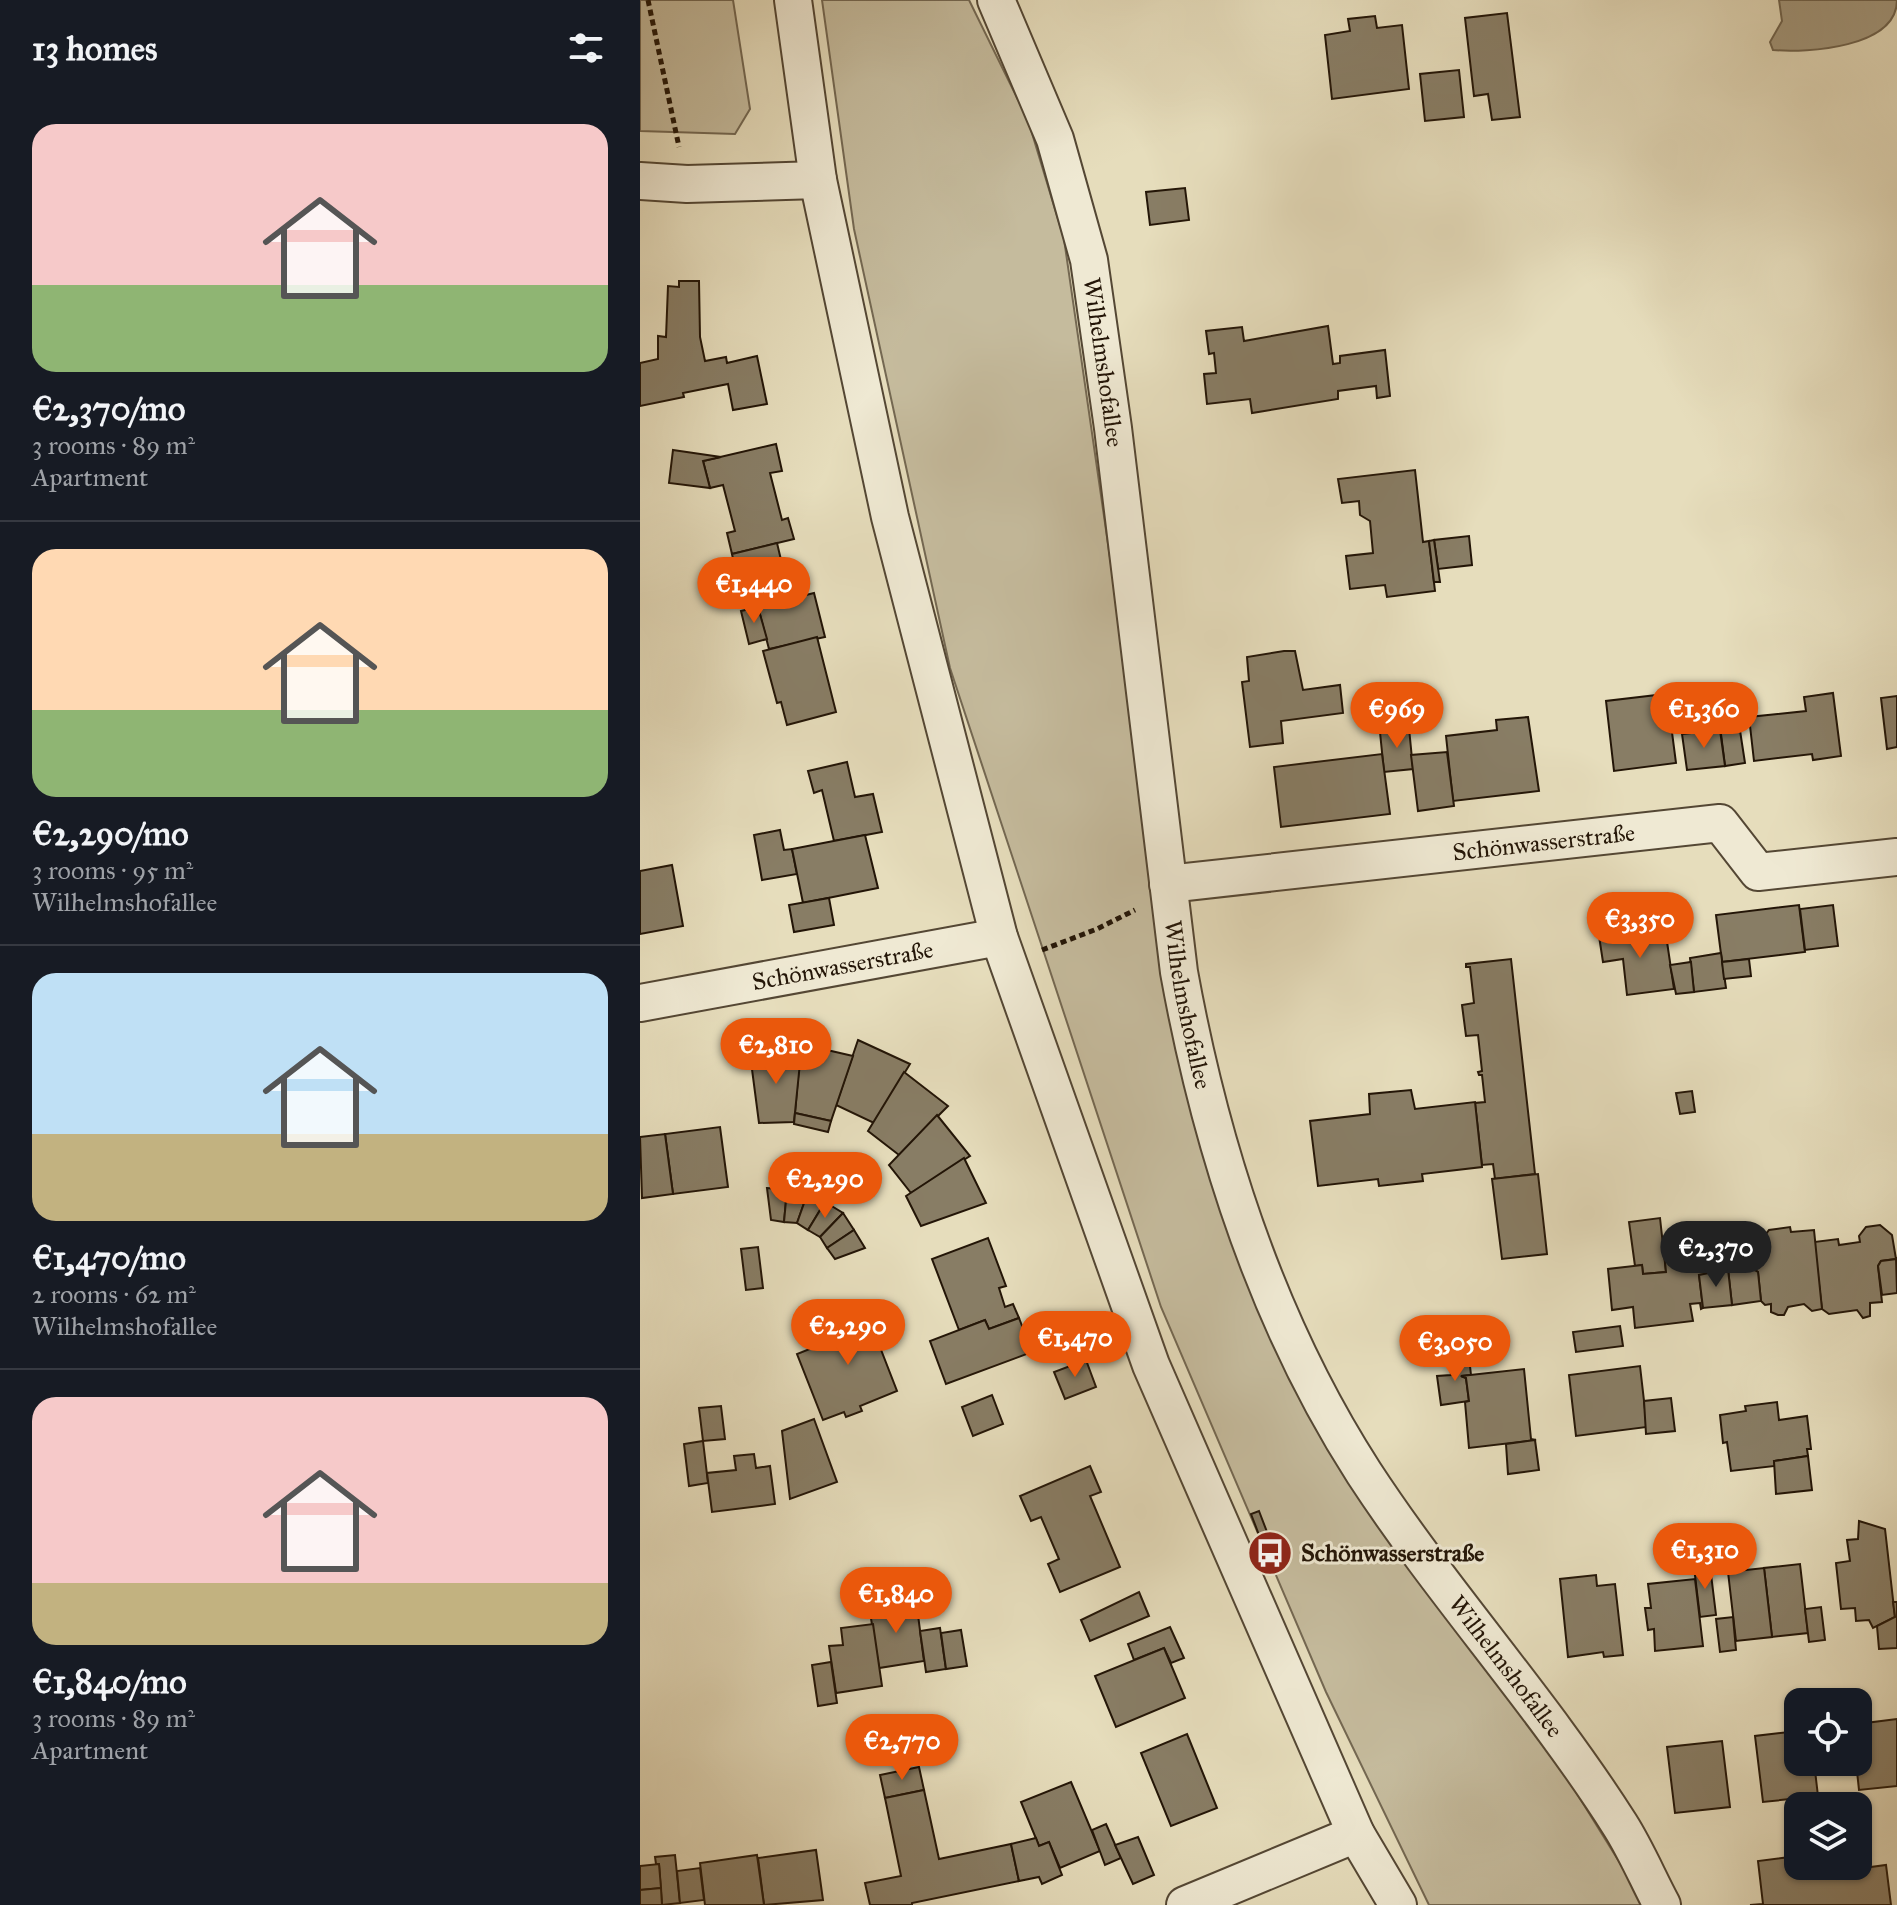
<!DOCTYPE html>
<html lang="en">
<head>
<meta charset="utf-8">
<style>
  :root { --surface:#171b24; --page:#242831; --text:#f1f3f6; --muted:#9ea1a6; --line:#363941; --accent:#ea580c }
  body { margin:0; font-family:"IM FELL Great Primer",serif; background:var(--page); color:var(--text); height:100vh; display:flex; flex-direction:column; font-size:30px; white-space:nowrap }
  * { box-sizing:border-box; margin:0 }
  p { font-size:26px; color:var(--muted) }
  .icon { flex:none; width:44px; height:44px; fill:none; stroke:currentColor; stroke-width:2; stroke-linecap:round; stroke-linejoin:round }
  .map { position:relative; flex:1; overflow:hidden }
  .details { display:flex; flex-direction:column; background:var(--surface); width:640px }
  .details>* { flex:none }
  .controls { position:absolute; left:1144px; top:1688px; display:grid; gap:16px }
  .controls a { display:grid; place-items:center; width:88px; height:88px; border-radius:16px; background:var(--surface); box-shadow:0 2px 6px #0004; font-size:40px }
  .price { position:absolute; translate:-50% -68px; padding:0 18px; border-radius:28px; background:var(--accent); color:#fff; font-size:26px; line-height:52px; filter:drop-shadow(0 2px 4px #0008) }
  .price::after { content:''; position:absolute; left:50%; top:48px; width:24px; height:18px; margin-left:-12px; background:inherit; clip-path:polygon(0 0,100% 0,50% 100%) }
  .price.on { background:#222; color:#fff }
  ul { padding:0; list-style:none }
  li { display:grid; align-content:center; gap:16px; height:424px; padding:0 32px }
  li+li { border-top:2px solid var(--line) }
  li span { display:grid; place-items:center; height:248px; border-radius:24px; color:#555 }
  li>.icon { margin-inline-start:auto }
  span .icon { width:144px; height:144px; fill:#fffc; stroke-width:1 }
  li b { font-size:34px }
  h2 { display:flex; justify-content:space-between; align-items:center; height:96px; padding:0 32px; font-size:34px }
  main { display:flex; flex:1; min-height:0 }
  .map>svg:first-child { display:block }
</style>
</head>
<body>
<main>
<section class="details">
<h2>13 homes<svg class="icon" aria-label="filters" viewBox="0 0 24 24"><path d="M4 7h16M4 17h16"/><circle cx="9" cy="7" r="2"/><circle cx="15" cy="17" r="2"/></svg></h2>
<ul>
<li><span style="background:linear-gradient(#f6c9c9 65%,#8fb573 0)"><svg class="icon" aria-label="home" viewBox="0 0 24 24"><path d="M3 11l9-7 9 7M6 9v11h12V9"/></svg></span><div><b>€2,370/mo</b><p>3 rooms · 89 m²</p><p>Apartment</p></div></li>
<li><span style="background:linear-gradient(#ffd9b3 65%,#8fb573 0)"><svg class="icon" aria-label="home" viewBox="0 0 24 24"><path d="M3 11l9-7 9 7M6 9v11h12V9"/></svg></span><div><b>€2,290/mo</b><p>3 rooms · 95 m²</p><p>Wilhelmshofallee</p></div></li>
<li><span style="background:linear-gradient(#bfe0f5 65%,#c2b280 0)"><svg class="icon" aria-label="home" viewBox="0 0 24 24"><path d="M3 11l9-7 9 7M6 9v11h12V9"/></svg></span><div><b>€1,470/mo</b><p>2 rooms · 62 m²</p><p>Wilhelmshofallee</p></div></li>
<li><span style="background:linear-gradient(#f6c9c9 75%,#c2b280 0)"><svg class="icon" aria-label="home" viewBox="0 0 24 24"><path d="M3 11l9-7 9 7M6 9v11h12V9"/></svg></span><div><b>€1,840/mo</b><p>3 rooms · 89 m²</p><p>Apartment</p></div></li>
</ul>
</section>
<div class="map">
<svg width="1257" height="1905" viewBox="0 0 1257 1905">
  <rect width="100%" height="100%" fill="#e6ddbc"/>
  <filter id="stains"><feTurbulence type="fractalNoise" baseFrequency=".0025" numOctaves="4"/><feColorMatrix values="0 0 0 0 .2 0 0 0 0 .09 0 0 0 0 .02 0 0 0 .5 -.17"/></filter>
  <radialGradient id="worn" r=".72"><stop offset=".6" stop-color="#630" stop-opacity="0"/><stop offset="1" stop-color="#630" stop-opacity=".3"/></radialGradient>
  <g fill="#c5bb9d" stroke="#746852" stroke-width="2">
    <path d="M 0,0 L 93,0 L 110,109 L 95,134 L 0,131 Z"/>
    <path d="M 182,0 L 329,0 L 388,120 L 424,239 L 508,821 L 595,1242 L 1006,1905 L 789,1905 L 686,1692 L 521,1307 L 310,668 L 214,229 Z"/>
  </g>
  <path fill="#a4997e" stroke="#70644e" stroke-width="2" d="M 1139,0 L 1257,0 C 1257,48 1167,53 1133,50 L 1130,42 L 1142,21 Z"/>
  <g fill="#887d65" stroke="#231507" stroke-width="2">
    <path d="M 867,13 L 880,117 L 852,120 L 848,94 L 834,96 L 825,18 Z"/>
    <path d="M 735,16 L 737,28 L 762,25 L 769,89 L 692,99 L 685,35 L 710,31 L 708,19 Z"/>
    <path d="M 819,70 L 824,117 L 785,121 L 780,74 Z"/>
    <path d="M 545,188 L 549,220 L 510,225 L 506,192 Z"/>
    <path d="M 39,281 L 59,281 L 60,337 L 65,361 L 86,357 L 87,363 L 117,356 L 127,404 L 93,410 L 88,384 L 43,393 L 44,397 L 0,406 L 0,363 L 18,359 L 18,336 L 26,337 L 28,286 L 39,287 Z"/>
    <path d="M 688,326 L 693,364 L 700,363 L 700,356 L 745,350 L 750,396 L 737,398 L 736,386 L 698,391 L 698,399 L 612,413 L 610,399 L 567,404 L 564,374 L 576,373 L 574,353 L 569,354 L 566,331 L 602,327 L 604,341 Z"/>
    <path d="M 136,444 L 142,471 L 130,473 L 142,520 L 148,518 L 154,539 L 92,554 L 87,533 L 95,531 L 83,485 L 70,488 L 63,461 Z"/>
    <path d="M 33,450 L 81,457 L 63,461 L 70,488 L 29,483 Z"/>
    <path d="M 775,470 L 783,542 L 789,541 L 795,591 L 747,597 L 745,585 L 710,589 L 706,556 L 733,553 L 730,521 L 720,515 L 719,501 L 702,503 L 698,479 Z"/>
    <path d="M 829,536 L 832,565 L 798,569 L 794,540 Z"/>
    <path d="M 794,540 L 800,582 L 794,582 L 789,541 Z"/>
    <path d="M 137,543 L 146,581 L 100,591 L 92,554 Z"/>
    <path d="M 174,593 L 185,637 L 129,649 L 118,607 Z"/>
    <path d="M 118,607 L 127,639 L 109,644 L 101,611 Z"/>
    <path d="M 177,637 L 196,712 L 147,725 L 141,702 L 137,703 L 123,651 Z"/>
    <path d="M 644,651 L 655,651 L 663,690 L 700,685 L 703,713 L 641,721 L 643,743 L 610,747 L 602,682 L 609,681 L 607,657 Z"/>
    <path d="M 1193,693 L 1201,756 L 1173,760 L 1172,754 L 1114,761 L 1109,717 L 1166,711 L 1164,697 Z"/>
    <path d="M 1025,694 L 1027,694 L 1036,763 L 974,771 L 966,701 Z"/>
    <path d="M 1257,696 L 1257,747 L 1247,749 L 1241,698 Z"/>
    <path d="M 888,717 L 899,791 L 813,801 L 806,736 L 857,730 L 856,720 Z"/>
    <path d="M 1099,724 L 1105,763 L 1085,766 L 1080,726 Z"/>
    <path d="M 769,728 L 773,769 L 744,772 L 740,732 Z"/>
    <path d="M 1080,730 L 1085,766 L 1047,770 L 1042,734 Z"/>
    <path d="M 807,752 L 814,806 L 778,811 L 771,755 Z"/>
    <path d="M 742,754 L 750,814 L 641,827 L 634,767 Z"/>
    <path d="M 207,762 L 215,797 L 233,794 L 242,832 L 194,841 L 182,790 L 174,793 L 168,771 Z"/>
    <path d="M 140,830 L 144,850 L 152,849 L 157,874 L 122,880 L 114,835 Z"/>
    <path d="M 225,835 L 238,888 L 163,903 L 152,849 Z"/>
    <path d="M 32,865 L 43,926 L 0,934 L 0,871 Z"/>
    <path d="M 189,898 L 194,925 L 154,932 L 149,905 Z"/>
    <path d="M 1159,905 L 1165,952 L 1082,962 L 1076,915 Z"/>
    <path d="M 1193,905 L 1198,946 L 1165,950 L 1160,909 Z"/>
    <path d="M 1013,928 L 1014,937 L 1026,935 L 1034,989 L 987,995 L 983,959 L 963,962 L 959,936 Z"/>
    <path d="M 1081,953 L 1086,988 L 1054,992 L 1050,958 Z"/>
    <path d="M 871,959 L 895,1174 L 855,1179 L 853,1164 L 842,1165 L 835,1103 L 845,1102 L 842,1075 L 839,1075 L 838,1072 L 842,1071 L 838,1035 L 826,1036 L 822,1005 L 834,1003 L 830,967 L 826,967 L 826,964 Z"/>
    <path d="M 1109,959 L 1111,976 L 1084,979 L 1082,962 Z"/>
    <path d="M 1051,962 L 1054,992 L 1036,994 L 1030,965 Z"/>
    <path d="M 218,1040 L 270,1064 L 234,1123 L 196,1105 Z"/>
    <path d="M 161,1044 L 213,1056 L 191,1121 L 155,1113 Z"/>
    <path d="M 161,1053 L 154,1122 L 119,1123 L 110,1054 Z"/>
    <path d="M 264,1072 L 308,1106 L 259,1155 L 228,1131 Z"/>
    <path d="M 771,1090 L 775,1109 L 835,1102 L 842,1167 L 782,1174 L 783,1181 L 739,1186 L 738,1179 L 678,1186 L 670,1121 L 730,1114 L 729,1094 Z"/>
    <path d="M 1052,1091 L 1055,1112 L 1040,1114 L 1036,1093 Z"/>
    <path d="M 155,1113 L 191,1121 L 188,1132 L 154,1124 Z"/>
    <path d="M 297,1115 L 330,1156 L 271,1193 L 249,1165 Z"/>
    <path d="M 80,1127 L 88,1187 L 33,1194 L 25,1134 Z"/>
    <path d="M 25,1134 L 33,1194 L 2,1198 L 0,1137 Z"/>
    <path d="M 324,1158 L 346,1203 L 281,1226 L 266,1196 Z"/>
    <path d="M 898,1174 L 907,1254 L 862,1259 L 852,1179 Z"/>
    <path d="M 127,1188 L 147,1190 L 144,1222 L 131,1220 Z"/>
    <path d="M 147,1190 L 168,1192 L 157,1223 L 144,1222 Z"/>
    <path d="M 168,1192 L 185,1202 L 168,1230 L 157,1223 Z"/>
    <path d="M 185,1202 L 203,1213 L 180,1237 L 168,1230 Z"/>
    <path d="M 203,1213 L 214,1230 L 187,1248 L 180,1237 Z"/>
    <path d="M 1020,1218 L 1026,1272 L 1003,1274 L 1002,1265 L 995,1266 L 989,1222 Z"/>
    <path d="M 1240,1225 L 1252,1235 L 1256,1259 L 1241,1261 L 1238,1266 L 1242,1302 L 1230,1303 L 1230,1316 L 1223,1318 L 1217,1310 L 1189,1314 L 1182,1309 L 1174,1242 L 1198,1239 L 1199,1245 L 1220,1242 L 1219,1236 L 1226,1227 Z"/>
    <path d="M 1150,1227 L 1151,1232 L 1174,1230 L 1182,1309 L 1172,1311 L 1164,1304 L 1148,1307 L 1144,1315 L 1138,1315 L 1131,1312 L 1131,1304 L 1125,1305 L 1121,1301 L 1118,1272 L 1114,1269 L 1110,1269 L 1107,1247 L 1123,1245 L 1123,1238 L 1129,1230 Z"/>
    <path d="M 214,1230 L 225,1248 L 195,1259 L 187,1248 Z"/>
    <path d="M 1066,1235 L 1071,1274 L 1059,1275 L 1063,1308 L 1061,1309 L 1060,1303 L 1050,1304 L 1053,1321 L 995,1328 L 993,1307 L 972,1310 L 968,1269 L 1002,1265 L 1003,1274 L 1026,1272 L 1023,1240 Z"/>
    <path d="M 348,1238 L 366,1286 L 359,1288 L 365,1307 L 373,1304 L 379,1318 L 349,1329 L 345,1320 L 319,1330 L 292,1259 Z"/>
    <path d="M 118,1247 L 123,1288 L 106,1290 L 101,1249 Z"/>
    <path d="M 1256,1257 L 1257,1293 L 1242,1295 L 1238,1266 L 1241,1261 L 1256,1259 Z"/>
    <path d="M 1109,1267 L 1118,1272 L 1121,1301 L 1092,1305 L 1088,1269 Z"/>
    <path d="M 1088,1269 L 1092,1305 L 1063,1308 L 1059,1275 Z"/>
    <path d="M 214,1304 L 216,1309 L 224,1306 L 257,1391 L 220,1406 L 222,1411 L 206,1417 L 204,1412 L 183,1420 L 157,1354 L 200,1337 L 193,1318 L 200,1315 L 198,1310 Z"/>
    <path d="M 379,1318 L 392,1352 L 306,1384 L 290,1341 L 345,1320 L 349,1329 Z"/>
    <path d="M 980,1326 L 983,1346 L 936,1352 L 933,1332 Z"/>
    <path d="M 829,1357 L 831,1375 L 821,1376 L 826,1378 L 829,1401 L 801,1405 L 797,1376 L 811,1375 L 810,1361 Z"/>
    <path d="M 446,1360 L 456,1387 L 425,1399 L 414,1372 Z"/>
    <path d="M 1000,1366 L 1007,1427 L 936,1436 L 929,1375 Z"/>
    <path d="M 884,1369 L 891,1439 L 896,1440 L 829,1448 L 825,1402 L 829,1401 L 826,1378 L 821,1376 Z"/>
    <path d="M 352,1395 L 363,1424 L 333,1436 L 322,1407 Z"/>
    <path d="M 1031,1398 L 1035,1431 L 1006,1434 L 1004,1401 Z"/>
    <path d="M 1137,1402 L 1139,1420 L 1167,1416 L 1171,1449 L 1167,1449 L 1168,1456 L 1134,1461 L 1135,1466 L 1091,1471 L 1087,1442 L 1083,1443 L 1080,1415 L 1106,1411 L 1105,1406 Z"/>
    <path d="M 81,1406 L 85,1439 L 63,1441 L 59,1408 Z"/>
    <path d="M 174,1419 L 197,1482 L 150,1499 L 142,1431 Z"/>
    <path d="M 895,1440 L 899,1470 L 868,1474 L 866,1444 Z"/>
    <path d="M 63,1441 L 68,1483 L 49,1486 L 44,1444 Z"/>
    <path d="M 114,1454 L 116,1468 L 130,1466 L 135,1504 L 72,1512 L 67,1473 L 96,1470 L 94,1456 Z"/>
    <path d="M 1168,1456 L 1172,1490 L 1136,1494 L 1134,1461 Z"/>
    <path d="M 450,1466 L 461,1492 L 450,1496 L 480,1567 L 420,1592 L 408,1564 L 419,1559 L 401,1517 L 391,1521 L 380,1496 Z"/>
    <path d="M 619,1511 L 627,1532 L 619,1535 L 611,1514 Z"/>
    <path d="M 1219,1521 L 1245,1529 L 1255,1617 L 1233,1628 L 1229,1620 L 1216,1621 L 1215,1608 L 1201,1609 L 1196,1563 L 1210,1561 L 1207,1540 L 1218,1539 Z"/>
    <path d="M 1160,1564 L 1168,1633 L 1132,1637 L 1124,1568 Z"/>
    <path d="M 1070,1566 L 1076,1615 L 1060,1617 L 1054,1567 Z"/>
    <path d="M 1124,1568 L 1132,1637 L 1096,1641 L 1088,1572 Z"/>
    <path d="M 956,1575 L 957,1586 L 975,1584 L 983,1655 L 964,1657 L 963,1652 L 928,1657 L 920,1579 Z"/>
    <path d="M 1055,1579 L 1063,1646 L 1015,1651 L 1014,1629 L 1008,1630 L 1005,1608 L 1011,1608 L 1008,1584 Z"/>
    <path d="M 499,1592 L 509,1616 L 450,1641 L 441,1620 Z"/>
    <path d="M 261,1601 L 264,1617 L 278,1615 L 284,1661 L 239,1668 L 229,1606 Z"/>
    <path d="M 1253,1602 L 1257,1602 L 1257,1648 L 1239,1649 L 1237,1626 L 1255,1617 Z"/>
    <path d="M 1181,1607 L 1185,1640 L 1169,1642 L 1165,1609 Z"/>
    <path d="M 1093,1617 L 1096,1650 L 1080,1652 L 1076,1619 Z"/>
    <path d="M 233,1624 L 242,1686 L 196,1693 L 189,1646 L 203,1645 L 201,1628 Z"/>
    <path d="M 530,1627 L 544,1658 L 531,1663 L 524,1648 L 494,1660 L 488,1644 Z"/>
    <path d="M 300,1628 L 306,1669 L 286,1672 L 280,1631 Z"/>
    <path d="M 321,1630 L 327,1666 L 306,1669 L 301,1633 Z"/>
    <path d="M 524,1648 L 545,1698 L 476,1727 L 455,1676 Z"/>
    <path d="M 191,1662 L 197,1703 L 178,1706 L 172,1665 Z"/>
    <path d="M 1211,1691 L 1212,1702 L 1195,1702 L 1194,1693 Z"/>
    <path d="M 1180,1695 L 1181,1702 L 1165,1702 L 1164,1698 Z"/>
    <path d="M 1257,1719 L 1257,1786 L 1219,1790 L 1216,1762 L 1218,1762 L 1218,1724 Z"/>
    <path d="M 1158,1731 L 1158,1762 L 1174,1762 L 1178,1796 L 1123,1802 L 1115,1736 Z"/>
    <path d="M 547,1734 L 577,1808 L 531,1826 L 501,1753 Z"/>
    <path d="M 1082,1741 L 1090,1807 L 1035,1813 L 1027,1747 Z"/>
    <path d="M 279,1767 L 284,1790 L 245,1798 L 240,1775 Z"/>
    <path d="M 431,1782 L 460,1851 L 420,1868 L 409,1842 L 399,1846 L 381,1802 Z"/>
    <path d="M 284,1790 L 299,1859 L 371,1844 L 379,1881 L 272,1903 L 272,1905 L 230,1905 L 225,1883 L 261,1876 L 245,1798 Z"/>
    <path d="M 466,1824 L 481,1858 L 465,1865 L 452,1830 Z"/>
    <path d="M 498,1837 L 514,1875 L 493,1884 L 475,1845 Z"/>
    <path d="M 396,1838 L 399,1846 L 409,1842 L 422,1875 L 402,1884 L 399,1877 L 379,1881 L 371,1844 Z"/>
    <path d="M 176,1850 L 183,1900 L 124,1905 L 118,1858 Z"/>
    <path d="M 35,1855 L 40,1903 L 22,1905 L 19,1864 L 16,1864 L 15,1857 Z"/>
    <path d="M 117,1855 L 124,1905 L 65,1905 L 60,1863 Z"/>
    <path d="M 1158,1856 L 1158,1866 L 1208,1866 L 1209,1870 L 1246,1865 L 1251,1905 L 1110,1905 L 1123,1904 L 1118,1861 Z"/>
    <path d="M 19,1864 L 21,1888 L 0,1890 L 0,1866 Z"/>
    <path d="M 60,1868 L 64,1900 L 40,1903 L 37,1871 Z"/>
    <path d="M 21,1888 L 22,1905 L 0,1905 L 0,1890 Z"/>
  </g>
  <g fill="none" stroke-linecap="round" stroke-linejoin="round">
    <g stroke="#544734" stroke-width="40">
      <g id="minor">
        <path d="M 153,0 L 178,180 L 250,517 L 359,937 L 511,1365 L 716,1834 L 758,1905"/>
        <path id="s1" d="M 356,0 L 415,139 L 449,260 L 473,428 L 539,972 C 571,1148 626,1321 724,1473 C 803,1594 902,1702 980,1825 C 996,1850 1008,1879 1022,1905"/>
        <path d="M 0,181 L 47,184 L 178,180"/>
        <path id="s2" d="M 528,884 L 1080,823 L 1118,872 L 1257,857"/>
        <path id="s3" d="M 0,1003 L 359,937"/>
        <path d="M 545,1905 L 716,1834"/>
      </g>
    </g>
    <g stroke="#231507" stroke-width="5" stroke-dasharray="6 4" stroke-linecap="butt">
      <path d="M 8,0 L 39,147"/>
      <path d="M 402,950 L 457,929 L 495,910"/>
    </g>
    <use href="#minor" stroke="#efe9d3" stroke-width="36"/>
  </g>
  <defs>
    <g id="bus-disc" transform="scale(2.3)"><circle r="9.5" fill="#8f2418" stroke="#efe9d3"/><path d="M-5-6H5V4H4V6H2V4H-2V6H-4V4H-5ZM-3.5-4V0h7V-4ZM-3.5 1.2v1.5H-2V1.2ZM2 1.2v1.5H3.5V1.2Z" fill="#fff"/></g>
  </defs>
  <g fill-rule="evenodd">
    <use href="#bus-disc" x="630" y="1553"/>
  </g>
  <g text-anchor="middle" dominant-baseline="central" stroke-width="6" stroke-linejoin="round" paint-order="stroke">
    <g font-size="24" fill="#231507" stroke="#efe9d3">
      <text stroke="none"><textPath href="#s1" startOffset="380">Wilhelmshofallee</textPath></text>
      <text stroke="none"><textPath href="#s2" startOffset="378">Schönwasserstraße</textPath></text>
      <text stroke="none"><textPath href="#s3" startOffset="206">Schönwasserstraße</textPath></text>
      <text stroke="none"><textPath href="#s1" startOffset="1028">Wilhelmshofallee</textPath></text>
      <text stroke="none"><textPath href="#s1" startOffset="1772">Wilhelmshofallee</textPath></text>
    </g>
    <g font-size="24" font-weight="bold" fill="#231507" stroke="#efe9d3" text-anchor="start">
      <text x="661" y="1553">Schönwasserstraße</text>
    </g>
  </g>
  <rect width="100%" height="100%" filter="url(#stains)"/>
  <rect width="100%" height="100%" fill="url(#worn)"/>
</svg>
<div class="controls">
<a><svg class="icon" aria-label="locate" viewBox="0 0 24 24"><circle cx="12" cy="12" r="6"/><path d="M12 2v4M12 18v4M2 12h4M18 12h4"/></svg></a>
<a><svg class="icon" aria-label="layers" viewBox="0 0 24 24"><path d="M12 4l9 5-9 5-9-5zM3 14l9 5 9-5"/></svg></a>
</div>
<b class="price" style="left:114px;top:625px">€1,440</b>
<b class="price" style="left:757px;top:750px">€969</b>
<b class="price" style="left:1064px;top:750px">€1,360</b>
<b class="price" style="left:1000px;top:960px">€3,350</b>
<b class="price" style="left:136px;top:1086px">€2,810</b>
<b class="price" style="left:185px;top:1220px">€2,290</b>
<b class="price on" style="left:1076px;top:1289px">€2,370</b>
<b class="price" style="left:208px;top:1367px">€2,290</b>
<b class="price" style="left:435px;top:1379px">€1,470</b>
<b class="price" style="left:815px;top:1383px">€3,050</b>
<b class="price" style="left:1065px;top:1591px">€1,310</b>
<b class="price" style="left:256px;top:1635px">€1,840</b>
<b class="price" style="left:262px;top:1782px">€2,770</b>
</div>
</main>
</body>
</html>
